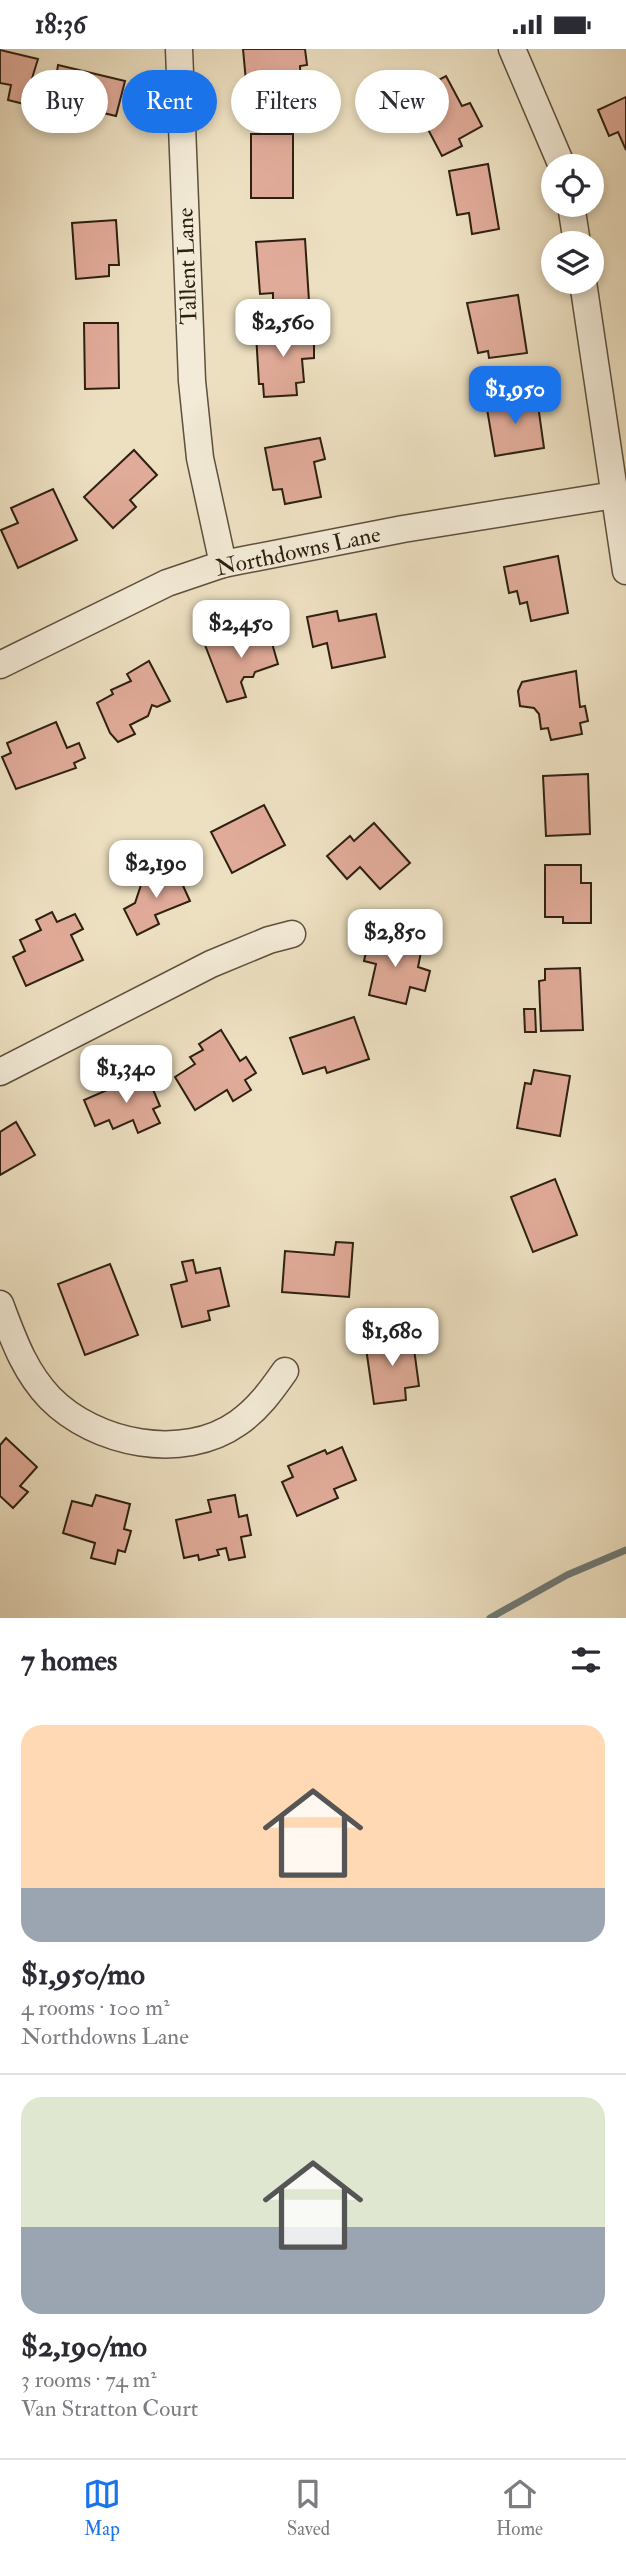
<!DOCTYPE html>
<html lang="en">
<head>
<meta charset="utf-8">
<style>
  :root { --surface:#fff; --page:#f7f7f7; --text:#2b2b33; --muted:#7c7c81; --line:#e1e1e2; --accent:#1a73e8 }
  body { margin:0; font-family:"IM FELL Double Pica",serif; background:var(--page); color:var(--text); height:100vh; display:flex; flex-direction:column; font-size:26px; white-space:nowrap }
  * { box-sizing:border-box; margin:0 }
  p { font-size:23px; color:var(--muted) }
  .icon { flex:none; width:38px; height:38px; fill:none; stroke:currentColor; stroke-width:2; stroke-linecap:round; stroke-linejoin:round }
  .map { position:relative; height:1569px; overflow:hidden }
  .details { display:flex; flex-direction:column; background:var(--surface); flex:1 }
  .details>* { flex:none }
  .top-card { position:absolute; left:21px; top:21px; width:584px; height:63px; display:flex; gap:14px }
  .fabs { position:absolute; left:541px; top:105px; display:grid; gap:14px }
  .fabs a { display:grid; place-items:center; width:63px; height:63px; border-radius:50%; background:var(--surface); box-shadow:0 4px 10px #0003; font-size:35px }
  .price { position:absolute; translate:-50% -60px; padding:0 16px; border-radius:14px; background:#fff; color:#222; font-size:23px; line-height:46px; filter:drop-shadow(0 2px 4px #0008) }
  .price::after { content:''; position:absolute; left:50%; top:42px; width:21px; height:16px; margin-left:-10px; background:inherit; clip-path:polygon(0 0,100% 0,50% 100%) }
  .price.on { background:var(--accent); color:#fff }
  ul { padding:0; list-style:none }
  li { display:grid; align-content:center; gap:14px; height:371px; padding:0 21px }
  li+li { border-top:2px solid var(--line) }
  li span { display:grid; place-items:center; height:217px; border-radius:21px; color:#555 }
  li>.icon { margin-inline-start:auto }
  span .icon { width:126px; height:126px; fill:#fffc; stroke-width:1 }
  li b { font-size:30px }
  h2 { display:flex; justify-content:space-between; align-items:center; height:84px; padding:0 21px; font-size:30px }
  .tag { padding:0 24px; border-radius:32px; background:var(--surface); box-shadow:0 4px 10px #0003; font-size:24px; line-height:63px }
  .tag.on { background:var(--accent); color:#fff }
  .status { display:flex; justify-content:space-between; align-items:center; height:49px; padding:0 35px; background:var(--surface); direction:ltr }
  .status svg { height:19px; fill:currentColor }
  .menu { display:flex; justify-content:space-around; align-items:center; height:98px; border-top:2px solid var(--line); background:var(--surface); font-size:19px; color:var(--muted) }
  .menu a { display:grid; justify-items:center; gap:4px }
  .menu .on { color:var(--accent) }
  .map>svg:first-child { display:block }
</style>
</head>
<body>
<div class="status"><b>18:36</b><svg viewBox="0 0 49 12"><path d="M0 12V9h3v3zM5 12V6h3v6zM10 12V3h3v9zM15 12V0h3v12zM26 1h20v11H26zM47 4h2v5h-2z"/></svg></div>
<div class="map">
<svg width="626" height="1569" viewBox="0 0 626 1569">
  <rect width="100%" height="100%" fill="#ede0c1"/>
  <filter id="stains"><feTurbulence type="fractalNoise" baseFrequency=".00286" numOctaves="4"/><feColorMatrix values="0 0 0 0 .2 0 0 0 0 .09 0 0 0 0 .02 0 0 0 .5 -.17"/></filter>
  <radialGradient id="worn" r=".72"><stop offset=".6" stop-color="#630" stop-opacity="0"/><stop offset="1" stop-color="#630" stop-opacity=".3"/></radialGradient>
  <g fill="none" stroke-linecap="round" stroke-linejoin="round">
    <path stroke="#707c78" stroke-width="7" d="M 490,1569 L 567,1526 L 626,1501"/>
  </g>
  <g fill="#e1ab99" stroke="#2d2011" stroke-width="2">
    <path d="M 243,0 L 305,0 L 307,16 L 300,17 L 301,36 L 286,37 L 288,50 L 248,54 Z"/>
    <path d="M 0,1 L 38,10 L 24,55 L 8,51 L 11,36 L 0,34 Z"/>
    <path d="M 58,16 L 125,32 L 116,67 L 78,58 L 75,74 L 50,69 Z"/>
    <path d="M 446,27 L 462,57 L 470,54 L 482,77 L 459,90 L 462,97 L 442,107 L 410,46 Z"/>
    <path d="M 626,48 L 626,101 L 618,83 L 609,87 L 598,61 Z"/>
    <rect x="251" y="85" width="42" height="64"/>
    <path d="M 488,115 L 499,180 L 472,185 L 469,164 L 457,166 L 449,122 Z"/>
    <path d="M 116,171 L 119,216 L 109,216 L 109,227 L 76,230 L 72,174 Z"/>
    <path d="M 305,190 L 309,252 L 273,254 L 273,244 L 260,245 L 256,193 Z"/>
    <path d="M 518,246 L 527,304 L 489,309 L 488,302 L 478,304 L 467,254 Z"/>
    <path d="M 294,272 L 299,287 L 314,285 L 314,309 L 302,310 L 304,333 L 296,334 L 297,346 L 264,348 L 263,335 L 259,335 L 256,285 L 277,284 L 275,273 Z"/>
    <path d="M 84,274 L 118,274 L 119,339 L 85,340 Z"/>
    <path d="M 524,347 L 525,358 L 538,356 L 544,399 L 495,407 L 486,354 Z"/>
    <path d="M 320,389 L 325,410 L 314,413 L 321,448 L 285,455 L 282,440 L 273,441 L 265,399 Z"/>
    <path d="M 134,401 L 157,426 L 130,451 L 136,458 L 113,479 L 84,448 Z"/>
    <path d="M 53,440 L 77,491 L 18,519 L 1,481 L 18,474 L 11,459 Z"/>
    <path d="M 558,507 L 568,564 L 531,572 L 527,553 L 520,555 L 517,542 L 509,544 L 504,518 Z"/>
    <path d="M 337,562 L 339,572 L 376,565 L 385,608 L 332,619 L 327,594 L 313,598 L 307,568 Z"/>
    <path d="M 267,577 L 278,615 L 255,623 L 253,628 L 244,628 L 241,633 L 246,648 L 227,653 L 205,596 L 242,586 L 241,583 Z"/>
    <path d="M 149,612 L 170,652 L 157,658 L 152,656 L 148,667 L 130,676 L 135,685 L 118,693 L 110,684 L 97,654 L 113,645 L 111,641 L 131,632 L 127,625 Z"/>
    <path d="M 576,622 L 580,658 L 585,657 L 588,672 L 580,674 L 582,685 L 551,691 L 548,679 L 541,680 L 539,665 L 534,659 L 520,657 L 518,642 L 522,633 Z"/>
    <path d="M 56,673 L 67,699 L 79,694 L 85,709 L 74,714 L 76,719 L 16,740 L 2,708 L 11,704 L 7,694 Z"/>
    <path d="M 588,725 L 590,785 L 546,787 L 543,727 Z"/>
    <path d="M 264,756 L 285,796 L 232,824 L 211,783 Z"/>
    <path d="M 374,774 L 410,814 L 380,840 L 360,818 L 347,830 L 327,807 L 350,787 L 354,792 Z"/>
    <path d="M 545,816 L 581,816 L 581,834 L 591,834 L 591,874 L 563,874 L 563,868 L 545,868 Z"/>
    <path d="M 174,817 L 190,852 L 155,866 L 159,875 L 137,886 L 124,860 L 135,854 L 142,833 Z"/>
    <path d="M 52,863 L 57,873 L 75,865 L 83,880 L 71,886 L 83,911 L 26,937 L 13,908 L 25,902 L 20,891 L 41,881 L 36,871 Z"/>
    <path d="M 370,885 L 422,898 L 418,918 L 430,922 L 425,942 L 410,938 L 406,955 L 369,946 L 376,915 L 364,912 Z"/>
    <path d="M 580,919 L 583,981 L 541,982 L 539,932 L 545,931 L 545,920 Z"/>
    <path d="M 524,960 L 535,960 L 536,983 L 525,983 Z"/>
    <path d="M 354,968 L 369,1010 L 327,1024 L 325,1018 L 303,1025 L 290,989 Z"/>
    <path d="M 221,981 L 240,1012 L 246,1008 L 256,1024 L 245,1031 L 251,1041 L 233,1052 L 227,1041 L 195,1061 L 175,1028 L 195,1015 L 190,1008 L 203,1001 L 199,995 Z"/>
    <path d="M 534,1021 L 570,1027 L 560,1087 L 517,1079 L 525,1034 L 531,1035 Z"/>
    <path d="M 146,1024 L 160,1057 L 153,1060 L 160,1074 L 138,1084 L 133,1071 L 113,1080 L 109,1071 L 95,1077 L 84,1051 Z"/>
    <path d="M 16,1073 L 35,1106 L 0,1126 L 0,1083 Z"/>
    <path d="M 555,1130 L 577,1186 L 533,1203 L 511,1148 Z"/>
    <path d="M 336,1193 L 353,1194 L 349,1248 L 282,1243 L 285,1202 L 334,1206 Z"/>
    <path d="M 193,1211 L 196,1224 L 220,1219 L 229,1257 L 208,1262 L 210,1271 L 182,1278 L 171,1236 L 187,1232 L 182,1213 Z"/>
    <path d="M 110,1215 L 138,1286 L 85,1306 L 58,1235 Z"/>
    <path d="M 412,1285 L 419,1337 L 405,1339 L 406,1351 L 374,1355 L 365,1292 Z"/>
    <path d="M 6,1389 L 37,1418 L 20,1437 L 28,1443 L 13,1459 L 0,1447 L 0,1396 Z"/>
    <path d="M 342,1398 L 356,1431 L 334,1440 L 338,1449 L 297,1467 L 282,1433 L 293,1428 L 288,1417 L 325,1401 L 327,1405 Z"/>
    <path d="M 96,1446 L 130,1455 L 124,1480 L 131,1482 L 125,1503 L 118,1501 L 115,1515 L 91,1509 L 95,1494 L 63,1484 L 72,1452 L 92,1457 Z"/>
    <path d="M 235,1446 L 239,1468 L 247,1466 L 251,1486 L 241,1488 L 245,1508 L 229,1511 L 226,1499 L 217,1501 L 219,1506 L 199,1511 L 198,1506 L 184,1509 L 176,1471 L 211,1463 L 208,1451 Z"/>
  </g>
  <g fill="none" stroke-linecap="round" stroke-linejoin="round">
    <g stroke="#5d503d" stroke-width="29">
      <g id="minor">
        <path d="M 179,0 L 192,332 L 200,409 L 223,515"/>
        <path d="M 512,0 L 562,117"/>
        <path d="M 571,156 L 577,194"/>
        <path d="M 583,233 L 626,522"/>
        <path d="M 0,616 L 167,534 L 223,515 L 403,480 L 614,446"/>
        <path d="M 0,1023 L 211,915 L 269,891 L 292,885"/>
        <path d="M 0,1255 C 13,1289 24,1322 50,1349 C 95,1395 183,1413 238,1374 C 258,1360 271,1342 285,1322"/>
      </g>
    </g>
    <use href="#minor" stroke="#f3ebd7" stroke-width="26"/>
  </g>
  <g text-anchor="middle" dominant-baseline="central" stroke-width="5" stroke-linejoin="round" paint-order="stroke">
    <g font-size="23" fill="#2d2011" stroke="#f3ebd7">
      <text transform="translate(187 217) rotate(-92)">Tallent Lane</text>
      <text transform="translate(298 502) rotate(-12)">Northdowns Lane</text>
    </g>
  </g>
  <rect width="100%" height="100%" filter="url(#stains)"/>
  <rect width="100%" height="100%" fill="url(#worn)"/>
</svg>
<div class="fabs">
<a><svg class="icon" aria-label="locate" viewBox="0 0 24 24"><circle cx="12" cy="12" r="6"/><path d="M12 2v4M12 18v4M2 12h4M18 12h4"/></svg></a>
<a><svg class="icon" aria-label="layers" viewBox="0 0 24 24"><path d="M12 4l9 5-9 5-9-5zM3 14l9 5 9-5"/></svg></a>
</div>
<b class="price" style="left:283px;top:310px">$2,560</b>
<b class="price on" style="left:515px;top:377px">$1,950</b>
<b class="price" style="left:241px;top:611px">$2,450</b>
<b class="price" style="left:156px;top:851px">$2,190</b>
<b class="price" style="left:395px;top:920px">$2,850</b>
<b class="price" style="left:126px;top:1056px">$1,340</b>
<b class="price" style="left:392px;top:1319px">$1,680</b>
<div class="top-card">
<a class="tag">Buy</a>
<a class="tag on">Rent</a>
<a class="tag">Filters</a>
<a class="tag">New</a>
</div>
</div>
<section class="details">
<h2>7 homes<svg class="icon" aria-label="filters" viewBox="0 0 24 24"><path d="M4 7h16M4 17h16"/><circle cx="9" cy="7" r="2"/><circle cx="15" cy="17" r="2"/></svg></h2>
<ul>
<li><span style="background:linear-gradient(#ffd9b3 75%,#9aa5b1 0)"><svg class="icon" aria-label="home" viewBox="0 0 24 24"><path d="M3 11l9-7 9 7M6 9v11h12V9"/></svg></span><div><b>$1,950/mo</b><p>4 rooms · 100 m²</p><p>Northdowns Lane</p></div></li>
<li><span style="background:linear-gradient(#dfe7d0 60%,#9aa5b1 0)"><svg class="icon" aria-label="home" viewBox="0 0 24 24"><path d="M3 11l9-7 9 7M6 9v11h12V9"/></svg></span><div><b>$2,190/mo</b><p>3 rooms · 74 m²</p><p>Van Stratton Court</p></div></li>
</ul>
</section>
<nav class="menu">
<a class="on"><svg class="icon" aria-label="map" viewBox="0 0 24 24"><path d="M3 6l6-2 6 2 6-2v14l-6 2-6-2-6 2zM9 4v14M15 6v14"/></svg>Map</a>
<a><svg class="icon" aria-label="saved" viewBox="0 0 24 24"><path d="M7 4h10v16l-5-4-5 4z"/></svg>Saved</a>
<a><svg class="icon" aria-label="home" viewBox="0 0 24 24"><path d="M3 11l9-7 9 7M6 9v11h12V9"/></svg>Home</a>
</nav>
</body>
</html>
